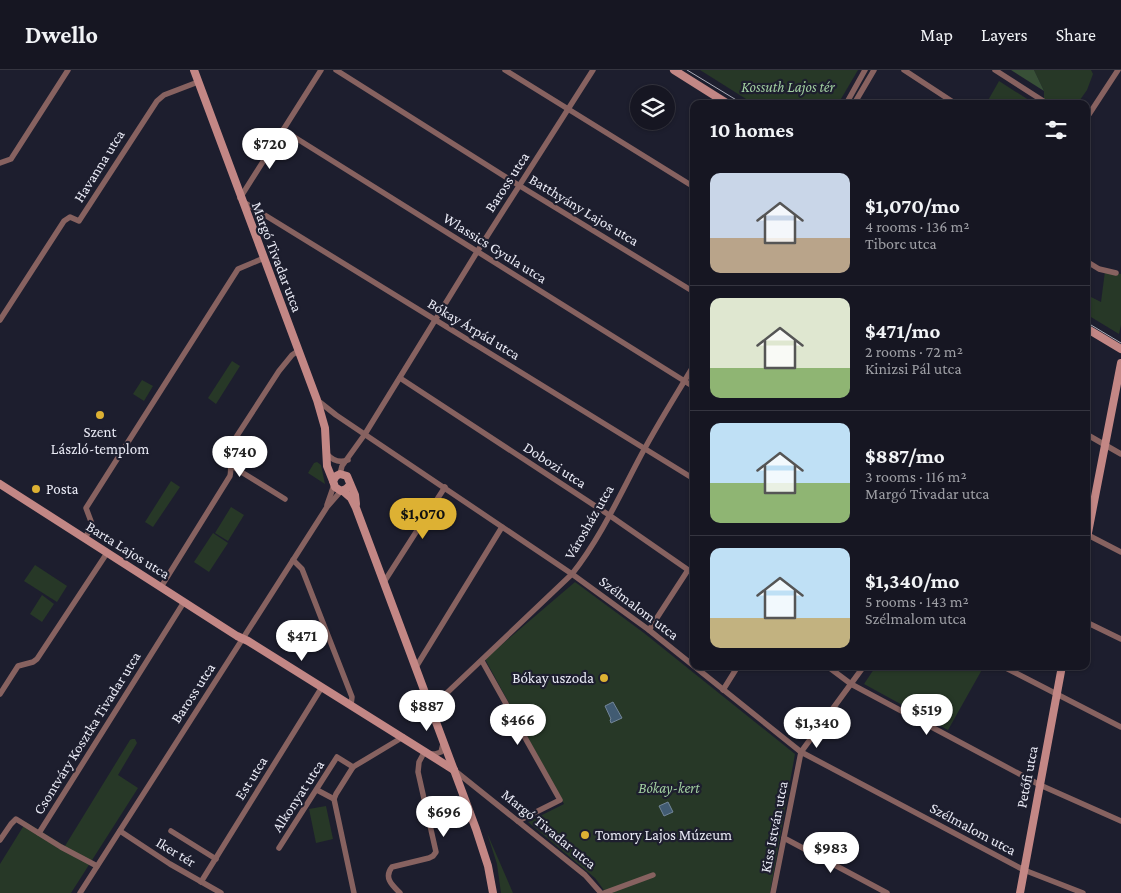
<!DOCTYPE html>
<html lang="en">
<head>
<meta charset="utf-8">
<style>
  :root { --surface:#161622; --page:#1f1f2a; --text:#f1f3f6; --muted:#9e9fa5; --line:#353540; --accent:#ddb133 }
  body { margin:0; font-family:"Crimson Pro",serif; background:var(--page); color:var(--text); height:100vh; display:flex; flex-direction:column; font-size:19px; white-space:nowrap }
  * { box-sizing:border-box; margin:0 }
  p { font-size:16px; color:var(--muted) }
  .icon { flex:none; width:28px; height:28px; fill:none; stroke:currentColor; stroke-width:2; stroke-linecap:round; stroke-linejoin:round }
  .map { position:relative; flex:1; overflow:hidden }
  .panel { position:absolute; left:690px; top:30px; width:400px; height:570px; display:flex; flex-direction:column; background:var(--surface); border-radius:10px; box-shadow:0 1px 4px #0004,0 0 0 1px var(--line) }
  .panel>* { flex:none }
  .controls { position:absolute; left:630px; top:15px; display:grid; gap:10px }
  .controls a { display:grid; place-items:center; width:45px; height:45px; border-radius:50%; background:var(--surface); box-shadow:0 1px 4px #0004,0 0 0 1px var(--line); font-size:25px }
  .price { position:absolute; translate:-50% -42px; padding:0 11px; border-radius:18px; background:#fff; color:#222; font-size:16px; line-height:32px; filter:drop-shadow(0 1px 2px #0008) }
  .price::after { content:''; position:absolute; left:50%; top:30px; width:15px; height:11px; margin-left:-8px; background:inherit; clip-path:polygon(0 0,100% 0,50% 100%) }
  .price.current { background:var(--accent); color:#111 }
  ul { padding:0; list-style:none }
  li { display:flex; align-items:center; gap:15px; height:125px; padding:0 20px }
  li+li { border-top:1px solid var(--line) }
  li span { display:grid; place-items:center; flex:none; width:140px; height:100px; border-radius:10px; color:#555 }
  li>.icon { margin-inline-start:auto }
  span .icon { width:60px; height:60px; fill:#fffc; stroke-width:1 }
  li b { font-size:21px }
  h2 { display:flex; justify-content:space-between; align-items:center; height:60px; padding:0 20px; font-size:21px }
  header { display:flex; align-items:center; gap:30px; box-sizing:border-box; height:70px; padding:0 25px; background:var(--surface); border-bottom:1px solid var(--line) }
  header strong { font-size:24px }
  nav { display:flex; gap:28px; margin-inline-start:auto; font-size:18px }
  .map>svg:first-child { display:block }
</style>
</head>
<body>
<header>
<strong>Dwello</strong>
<nav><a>Map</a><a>Layers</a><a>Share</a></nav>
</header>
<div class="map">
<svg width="1121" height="823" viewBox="0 0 1121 823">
  <rect width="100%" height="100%" fill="#1d1e2e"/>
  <g fill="#273827">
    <path d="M 700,0 L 858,0 L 838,34 L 754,34 Z"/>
    <path d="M 1034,0 L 1091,0 L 1093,4 L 1087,20 L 1077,34 L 1048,34 L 1044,31 L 1044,21 Z"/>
    <path d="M 999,11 L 1035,34 L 986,34 Z"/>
    <path d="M 1105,201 L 1121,204 L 1121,255 L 1119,264 L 1086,244 L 1086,235 L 1091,227 L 1101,232 Z"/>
    <path d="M 232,291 L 240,296 L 216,334 L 208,328 Z"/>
    <path d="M 142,310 L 153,316 L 144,331 L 133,324 Z"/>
    <path d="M 317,392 L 321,395 L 325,414 L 308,403 L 314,393 Z"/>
    <path d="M 171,411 L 180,417 L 153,457 L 145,452 Z"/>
    <path d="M 231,437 L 244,445 L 228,471 L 215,463 Z"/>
    <path d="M 213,463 L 228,473 L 209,502 L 194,492 Z"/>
    <path d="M 35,495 L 67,516 L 57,532 L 24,511 Z"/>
    <path d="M 575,512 L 644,563 L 795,684 L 770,823 L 606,823 L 595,808 L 528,752 L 564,734 L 485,589 Z"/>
    <path d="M 42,525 L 54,534 L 42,552 L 30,544 Z"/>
    <path d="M 876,596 L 984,596 L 948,660 L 864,614 Z"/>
    <path d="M 132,669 L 135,669 L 137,673 L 118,705 L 138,718 L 71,823 L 0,823 L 0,794 L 26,752 L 65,776 L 130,670 Z"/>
    <path d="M 326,736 L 333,769 L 316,773 L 309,739 Z"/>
    <path d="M 487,763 L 513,823 L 501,823 L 497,794 Z"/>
  </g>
  <path fill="#385037" d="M 1011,0 L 1034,0 L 1044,21 Z"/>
  <g fill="#415b72" stroke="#738699">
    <path d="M 613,632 L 622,648 L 611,653 L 610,650 L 611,649 L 605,636 Z"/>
    <path d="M 668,732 L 673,742 L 664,746 L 659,736 Z"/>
  </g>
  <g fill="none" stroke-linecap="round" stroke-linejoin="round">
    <g stroke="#876260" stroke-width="5.5">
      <path d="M 336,0 L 520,116 L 694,222"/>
      <path d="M 505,0 L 694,117"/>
      <path d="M 904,0 L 956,34"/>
      <path d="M 995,0 L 1048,34"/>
      <path d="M 846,34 L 865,0"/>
      <path d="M 854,34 L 874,0"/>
      <path d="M 1086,49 L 1118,0"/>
      <path d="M 283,60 L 694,317"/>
      <path d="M 0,93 L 11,89 L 68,0"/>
      <path d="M 240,128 L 321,0"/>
      <path d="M 242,131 L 694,409"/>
      <path d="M 1086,191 L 1099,199 L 1116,203"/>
      <path d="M 0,250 L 64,151 L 70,147 L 79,151 L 157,31 L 164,25 L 198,12"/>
      <path d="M 400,308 L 609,445 L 694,504"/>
      <path d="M 317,330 L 336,345 L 572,504 L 649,560 L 801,682 L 1024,800 L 1083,823"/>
      <path d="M 1086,364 L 1121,384"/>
      <path d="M 327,384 C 333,391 340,393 348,390"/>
      <path d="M 230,395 L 285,429"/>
      <path d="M 340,404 L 342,396 L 365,364 L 477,182 L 593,0"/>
      <path d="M 327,435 L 334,415"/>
      <path d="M 1086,464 L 1121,482"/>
      <path d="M 85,469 L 92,454 L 86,438 L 238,199 L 264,188"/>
      <path d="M 293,490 L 302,499 L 352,627 L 351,635"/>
      <path d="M 384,512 L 445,417"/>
      <path d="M 161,517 L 230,406 C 233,393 226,390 231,375 L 279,301 L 292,285 L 298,281"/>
      <path d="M 1086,552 L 1121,569"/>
      <path d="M 649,560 L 688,500"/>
      <path d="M 482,591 L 560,730 L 518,751"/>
      <path d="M 827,596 L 851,614 L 1040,715 L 1121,751"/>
      <path d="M 1002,596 L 1121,657"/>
      <path d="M 416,597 L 502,457"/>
      <path d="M 723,620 L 738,596"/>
      <path d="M 0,624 L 18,596 L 33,592 L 37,589 L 107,483"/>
      <path d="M 431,638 L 572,504 C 599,470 618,429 638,391 C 655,358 675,327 694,295"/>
      <path d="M 430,684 L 435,684 L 441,682 L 443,674"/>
      <path d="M 454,700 L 585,805 L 601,823"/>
      <path d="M 317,720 L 334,729"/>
      <path d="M 120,761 L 170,794 L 221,823"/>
      <path d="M 171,761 L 216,789"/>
      <path d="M 39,763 L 184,532"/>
      <path d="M 784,768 L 887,823"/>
      <path d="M 0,770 L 11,754 L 16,749 L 61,777 L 97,796"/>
      <path d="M 279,778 L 337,687 L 353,697"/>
      <path d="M 201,812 L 322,617"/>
      <path d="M 80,823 L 327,437 L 341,421"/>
      <path d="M 354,823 L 334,729 L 336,724 L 353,697 L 403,667"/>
      <path d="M 400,823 C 393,816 383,808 392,797 L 429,788 L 433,786 L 436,782 L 418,702 L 419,692 L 425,681"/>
      <path d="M 604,823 L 653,805"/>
      <path d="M 773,823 L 801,682 L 864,596"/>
    </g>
    <g stroke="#c38785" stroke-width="8">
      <path d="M 194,0 L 317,330 L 325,358 L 327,396 L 333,411"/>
      <path d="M 674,0 L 728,34"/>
      <path d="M 1086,258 L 1121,279"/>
      <path d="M 0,414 L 237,566 L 248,571 L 454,700"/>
      <path d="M 350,415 L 346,419 L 341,421 L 335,417 L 333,411 L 336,406 L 340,404 L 347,406 L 355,425 L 356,434"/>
      <path d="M 343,421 L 351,428 L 356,438 L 476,759 L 488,796 L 493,823"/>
      <path d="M 1086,473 L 1121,293"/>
      <path d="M 1020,823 L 1062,596"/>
    </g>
    <g stroke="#aaabb7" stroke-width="1">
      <path d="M 687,0 L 743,34"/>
      <path d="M 1086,252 L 1121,273"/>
    </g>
  </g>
  <g fill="#ddb133" stroke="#1d1e2e" stroke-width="2">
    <circle cx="100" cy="345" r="5"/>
    <circle cx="36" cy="419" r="5"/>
    <circle cx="604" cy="608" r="5"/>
    <circle cx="585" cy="765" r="5"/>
  </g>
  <g text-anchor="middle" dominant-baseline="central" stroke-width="4.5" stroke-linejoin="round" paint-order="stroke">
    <g font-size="15" font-style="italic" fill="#a1cea0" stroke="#1d1e2e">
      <text x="788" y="17">Kossuth Lajos tér</text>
      <text x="669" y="718">Bókay-kert</text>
    </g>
    <g font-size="15" fill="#e9eaf5" stroke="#1d1e2e">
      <text transform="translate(99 96) rotate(-58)">Havanna utca</text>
      <text transform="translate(507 112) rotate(-57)">Baross utca</text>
      <text transform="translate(584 140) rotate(31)">Batthyány Lajos utca</text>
      <text transform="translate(495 178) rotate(32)">Wlassics Gyula utca</text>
      <text transform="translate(277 187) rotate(69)">Margó Tivadar utca</text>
      <text transform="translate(474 259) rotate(31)">Bókay Árpád utca</text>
      <text transform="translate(555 395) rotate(33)">Dobozi utca</text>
      <text transform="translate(589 452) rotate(-60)">Városház utca</text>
      <text transform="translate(128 480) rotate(32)">Barta Lajos utca</text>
      <text transform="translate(639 538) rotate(37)">Szélmalom utca</text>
      <text transform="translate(193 623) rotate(-57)">Baross utca</text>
      <text transform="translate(87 663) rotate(-58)">Csontváry Kosztka Tivadar utca</text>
      <text transform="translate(1027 707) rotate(-79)">Petőfi utca</text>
      <text transform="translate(251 708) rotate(-58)">Est utca</text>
      <text transform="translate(298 726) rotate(-57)">Alkonyat utca</text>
      <text transform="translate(774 757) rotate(-79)">Kiss István utca</text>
      <text transform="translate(549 759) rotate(39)">Margó Tivadar utca</text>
      <text transform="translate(973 759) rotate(28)">Szélmalom utca</text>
      <text transform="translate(176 782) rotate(31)">Iker tér</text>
    </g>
    <g font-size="15" fill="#e9eaf5" stroke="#1d1e2e" text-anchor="start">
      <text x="100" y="362" text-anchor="middle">Szent<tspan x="100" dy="17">László-templom</tspan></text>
      <text x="46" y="419">Posta</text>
      <text x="594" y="608" text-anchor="end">Bókay uszoda</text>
      <text x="595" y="765">Tomory Lajos Múzeum</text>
    </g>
  </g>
</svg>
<div class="controls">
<a><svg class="icon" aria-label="layers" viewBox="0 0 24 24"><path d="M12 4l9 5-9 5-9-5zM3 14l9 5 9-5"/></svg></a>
</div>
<b class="price" style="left:270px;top:100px">$720</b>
<b class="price" style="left:240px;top:408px">$740</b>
<b class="price current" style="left:423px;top:470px">$1,070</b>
<b class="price" style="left:302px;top:592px">$471</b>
<b class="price" style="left:427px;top:662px">$887</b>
<b class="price" style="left:927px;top:666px">$519</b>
<b class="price" style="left:518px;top:676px">$466</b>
<b class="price" style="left:817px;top:679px">$1,340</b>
<b class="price" style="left:444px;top:768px">$696</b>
<b class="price" style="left:831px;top:804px">$983</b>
<section class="panel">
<h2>10 homes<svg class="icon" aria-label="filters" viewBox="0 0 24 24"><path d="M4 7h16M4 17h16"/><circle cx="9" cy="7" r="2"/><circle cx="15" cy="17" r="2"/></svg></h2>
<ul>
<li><span style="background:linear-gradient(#c9d6e8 65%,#b9a48a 0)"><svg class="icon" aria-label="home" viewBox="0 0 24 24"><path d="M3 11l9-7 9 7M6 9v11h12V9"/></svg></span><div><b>$1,070/mo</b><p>4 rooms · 136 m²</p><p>Tiborc utca</p></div></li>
<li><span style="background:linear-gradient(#dfe7d0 70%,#8fb573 0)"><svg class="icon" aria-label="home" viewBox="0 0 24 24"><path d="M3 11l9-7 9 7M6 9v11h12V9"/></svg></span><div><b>$471/mo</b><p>2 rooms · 72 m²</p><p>Kinizsi Pál utca</p></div></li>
<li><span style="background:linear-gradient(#bfe0f5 60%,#8fb573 0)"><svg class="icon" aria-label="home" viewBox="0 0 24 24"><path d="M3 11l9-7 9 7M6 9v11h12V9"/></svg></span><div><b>$887/mo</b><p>3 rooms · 116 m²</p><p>Margó Tivadar utca</p></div></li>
<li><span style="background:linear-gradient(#bfe0f5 70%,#c2b280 0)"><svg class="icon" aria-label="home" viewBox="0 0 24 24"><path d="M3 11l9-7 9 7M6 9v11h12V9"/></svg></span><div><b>$1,340/mo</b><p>5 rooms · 143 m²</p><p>Szélmalom utca</p></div></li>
</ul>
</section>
</div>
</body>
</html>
